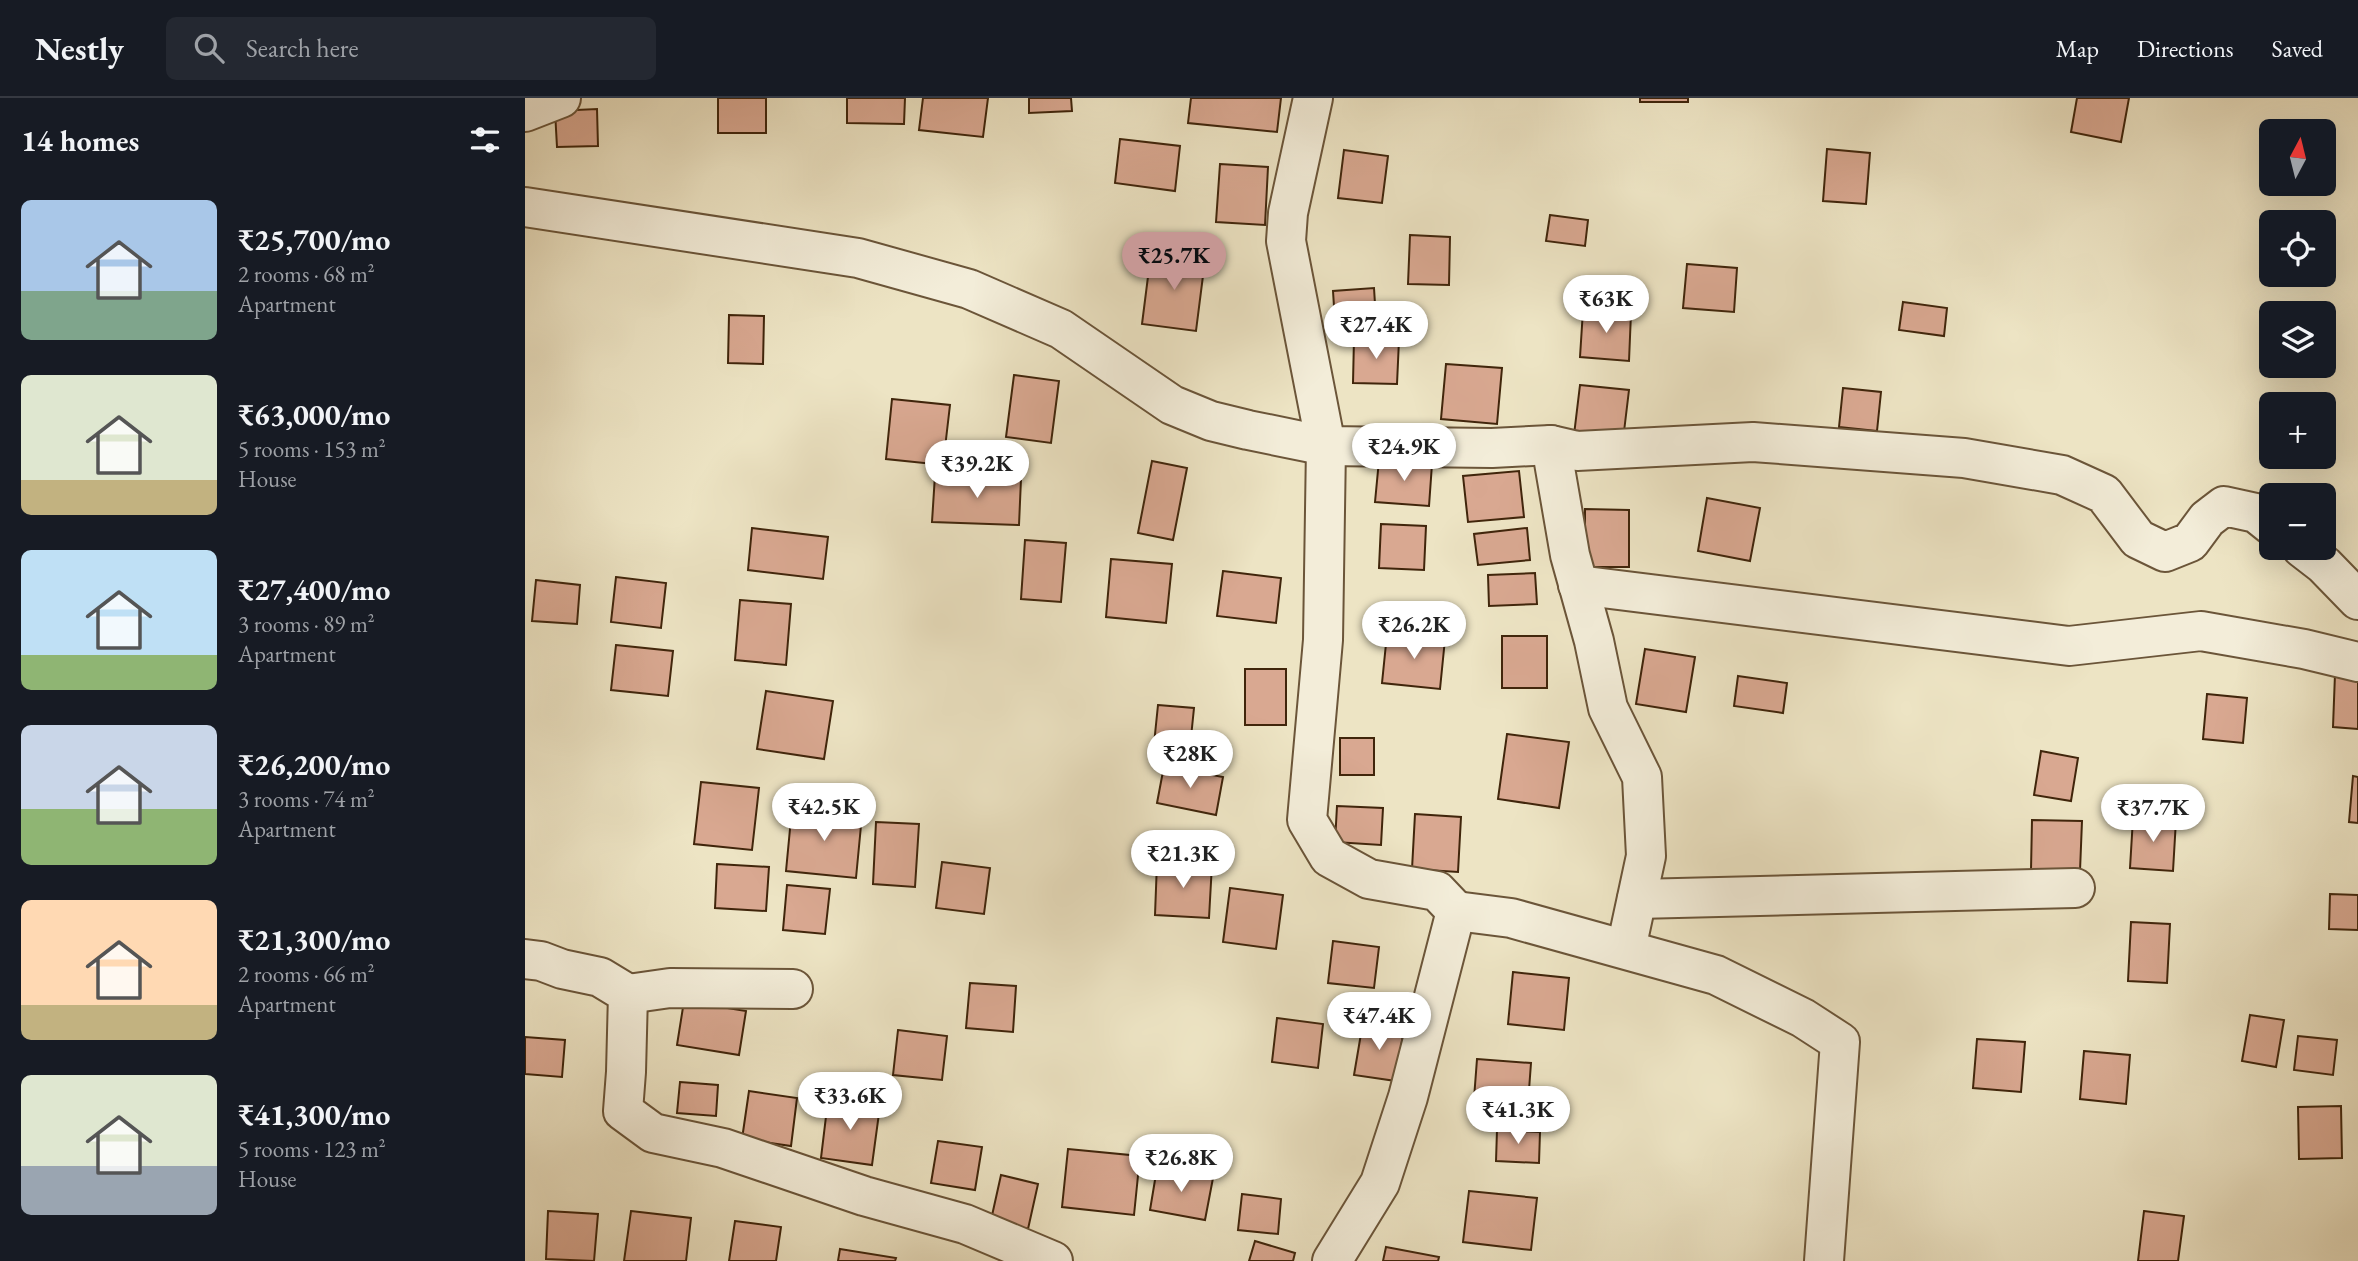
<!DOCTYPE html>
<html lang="en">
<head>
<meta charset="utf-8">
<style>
  :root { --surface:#171b24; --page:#242831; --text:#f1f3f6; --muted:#9ea1a6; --line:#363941; --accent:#c59692 }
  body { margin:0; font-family:"EB Garamond",serif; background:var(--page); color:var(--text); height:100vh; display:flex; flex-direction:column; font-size:26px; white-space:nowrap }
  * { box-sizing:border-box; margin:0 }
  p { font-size:23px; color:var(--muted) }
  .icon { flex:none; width:38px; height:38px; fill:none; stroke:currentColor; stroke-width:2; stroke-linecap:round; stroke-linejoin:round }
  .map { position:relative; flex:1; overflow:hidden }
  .drawer { display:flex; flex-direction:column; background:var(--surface); width:525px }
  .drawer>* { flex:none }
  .needle { width:46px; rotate:7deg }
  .fabs { position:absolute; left:1734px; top:21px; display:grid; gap:14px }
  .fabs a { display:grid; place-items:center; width:77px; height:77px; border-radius:10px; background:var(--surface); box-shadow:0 7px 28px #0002; font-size:35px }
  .price { position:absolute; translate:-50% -60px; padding:0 16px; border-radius:24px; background:#fff; color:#222; font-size:23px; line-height:46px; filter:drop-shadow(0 2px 4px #0008) }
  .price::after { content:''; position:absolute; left:50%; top:42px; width:21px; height:16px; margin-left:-10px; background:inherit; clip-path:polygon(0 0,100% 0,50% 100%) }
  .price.selected { background:var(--accent); color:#111 }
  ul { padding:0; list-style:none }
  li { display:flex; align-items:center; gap:21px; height:175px; padding:0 21px }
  li span { display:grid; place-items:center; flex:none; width:196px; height:140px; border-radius:10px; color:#555 }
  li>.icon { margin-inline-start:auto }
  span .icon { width:84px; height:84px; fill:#fffc; stroke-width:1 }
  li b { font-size:30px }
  h2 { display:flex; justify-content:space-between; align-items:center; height:84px; padding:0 21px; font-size:30px }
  header { display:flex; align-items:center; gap:42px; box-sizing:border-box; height:98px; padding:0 35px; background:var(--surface); border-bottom:2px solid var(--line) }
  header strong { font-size:33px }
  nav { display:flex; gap:38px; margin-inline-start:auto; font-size:24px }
  .search { width:490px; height:63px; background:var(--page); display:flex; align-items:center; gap:18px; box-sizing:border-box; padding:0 24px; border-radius:10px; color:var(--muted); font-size:26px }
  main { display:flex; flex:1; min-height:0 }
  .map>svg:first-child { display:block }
</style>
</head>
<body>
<header>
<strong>Nestly</strong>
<div class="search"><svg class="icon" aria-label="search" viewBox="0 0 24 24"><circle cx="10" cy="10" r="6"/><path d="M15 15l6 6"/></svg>Search here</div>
<nav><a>Map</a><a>Directions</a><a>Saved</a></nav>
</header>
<main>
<section class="drawer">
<h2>14 homes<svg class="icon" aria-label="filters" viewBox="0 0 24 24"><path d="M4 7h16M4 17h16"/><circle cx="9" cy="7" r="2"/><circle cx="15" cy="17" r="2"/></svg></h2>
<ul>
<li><span style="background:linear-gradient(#a9c7e8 65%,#7fa58c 0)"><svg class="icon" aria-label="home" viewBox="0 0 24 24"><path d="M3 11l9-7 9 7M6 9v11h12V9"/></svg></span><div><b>₹25,700/mo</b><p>2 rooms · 68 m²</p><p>Apartment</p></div></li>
<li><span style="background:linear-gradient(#dfe7d0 75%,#c2b280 0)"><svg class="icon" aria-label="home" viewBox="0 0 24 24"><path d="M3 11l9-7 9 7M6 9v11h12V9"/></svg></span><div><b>₹63,000/mo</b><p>5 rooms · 153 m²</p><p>House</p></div></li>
<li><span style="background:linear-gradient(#bfe0f5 75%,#8fb573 0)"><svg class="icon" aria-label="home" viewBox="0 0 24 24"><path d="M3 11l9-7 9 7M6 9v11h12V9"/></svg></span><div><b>₹27,400/mo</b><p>3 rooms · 89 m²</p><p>Apartment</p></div></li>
<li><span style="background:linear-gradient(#c9d6e8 60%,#8fb573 0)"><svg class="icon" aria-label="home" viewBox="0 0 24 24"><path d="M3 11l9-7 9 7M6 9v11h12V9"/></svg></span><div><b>₹26,200/mo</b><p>3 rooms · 74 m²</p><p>Apartment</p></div></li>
<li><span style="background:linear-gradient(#ffd9b3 75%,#c2b280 0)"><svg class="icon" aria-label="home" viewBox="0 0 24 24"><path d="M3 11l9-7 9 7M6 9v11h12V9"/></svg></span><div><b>₹21,300/mo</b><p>2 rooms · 66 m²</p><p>Apartment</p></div></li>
<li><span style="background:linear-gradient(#dfe7d0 65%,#9aa5b1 0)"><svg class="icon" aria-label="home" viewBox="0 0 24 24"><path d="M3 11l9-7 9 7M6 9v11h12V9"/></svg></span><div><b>₹41,300/mo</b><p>5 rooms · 123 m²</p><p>House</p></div></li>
</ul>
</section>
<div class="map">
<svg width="1833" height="1163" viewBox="0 0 1833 1163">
  <rect width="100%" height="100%" fill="#ede4c4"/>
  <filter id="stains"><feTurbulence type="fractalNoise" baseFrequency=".00286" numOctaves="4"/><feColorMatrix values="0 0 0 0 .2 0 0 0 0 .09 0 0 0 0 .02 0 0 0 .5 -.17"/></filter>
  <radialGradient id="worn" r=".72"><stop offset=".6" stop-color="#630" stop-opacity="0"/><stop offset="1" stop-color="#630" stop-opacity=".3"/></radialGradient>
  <g fill="#d9a891" stroke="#40250b" stroke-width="2">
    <rect x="193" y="0" width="48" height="35"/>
    <path d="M 322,0 L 380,0 L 379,26 L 322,25 Z"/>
    <path d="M 398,0 L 463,0 L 458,39 L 394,32 Z"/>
    <path d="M 504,0 L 546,0 L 547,13 L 504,15 Z"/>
    <path d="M 666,0 L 756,0 L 752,34 L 663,25 Z"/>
    <rect x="1115" y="0" width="48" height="4"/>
    <path d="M 1552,0 L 1604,0 L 1596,44 L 1546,34 Z"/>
    <path d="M 72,11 L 73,48 L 32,49 L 30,13 Z"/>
    <path d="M 595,41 L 655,48 L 650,93 L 590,85 Z"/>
    <path d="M 1302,51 L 1345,55 L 1341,106 L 1298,103 Z"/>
    <path d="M 819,52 L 863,58 L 857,105 L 813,100 Z"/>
    <path d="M 695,66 L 743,69 L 740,127 L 691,124 Z"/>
    <path d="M 1025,117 L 1063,122 L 1060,148 L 1021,143 Z"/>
    <path d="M 885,137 L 925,139 L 924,187 L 883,186 Z"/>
    <path d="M 626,155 L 680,162 L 671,233 L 617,226 Z"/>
    <path d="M 1162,166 L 1212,170 L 1209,214 L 1158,210 Z"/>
    <path d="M 849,190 L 851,222 L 810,224 L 808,193 Z"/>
    <path d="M 1378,204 L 1422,210 L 1419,238 L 1374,232 Z"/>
    <path d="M 1058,212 L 1106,215 L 1104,263 L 1055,259 Z"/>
    <path d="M 204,217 L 239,218 L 238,266 L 203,265 Z"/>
    <path d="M 829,240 L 874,242 L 872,286 L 828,285 Z"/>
    <path d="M 921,266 L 977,270 L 972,326 L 916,321 Z"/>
    <path d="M 489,277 L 534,283 L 526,345 L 481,339 Z"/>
    <path d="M 1055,287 L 1104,292 L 1098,342 L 1049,337 Z"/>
    <path d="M 1318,290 L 1356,294 L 1352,333 L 1314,329 Z"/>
    <path d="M 367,301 L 425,307 L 418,367 L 361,361 Z"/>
    <path d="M 854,362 L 907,366 L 904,408 L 850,404 Z"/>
    <path d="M 627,363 L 662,370 L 648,442 L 613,435 Z"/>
    <path d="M 994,373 L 999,419 L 943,424 L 938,378 Z"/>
    <path d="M 410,377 L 496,381 L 494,427 L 407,424 Z"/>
    <path d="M 1182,400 L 1235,410 L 1225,463 L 1173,453 Z"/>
    <path d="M 1060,411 L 1104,412 L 1104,469 L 1060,469 Z"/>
    <path d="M 856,426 L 901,428 L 899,472 L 854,470 Z"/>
    <path d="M 227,430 L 303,439 L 298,481 L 223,472 Z"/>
    <path d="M 1002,430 L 1005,462 L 953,467 L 949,436 Z"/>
    <path d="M 500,442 L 541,445 L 536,504 L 496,501 Z"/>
    <path d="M 586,461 L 647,466 L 641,525 L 581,519 Z"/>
    <path d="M 698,473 L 756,480 L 751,525 L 692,518 Z"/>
    <path d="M 1010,475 L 1012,506 L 964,508 L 963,477 Z"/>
    <path d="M 91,479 L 141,485 L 136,530 L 86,524 Z"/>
    <path d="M 11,482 L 55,487 L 52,526 L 7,523 Z"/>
    <path d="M 215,502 L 266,506 L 261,567 L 210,562 Z"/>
    <path d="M 862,536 L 920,541 L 915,591 L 857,585 Z"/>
    <rect x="977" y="538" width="45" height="52"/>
    <path d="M 91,547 L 148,553 L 143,598 L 86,592 Z"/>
    <path d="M 1120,551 L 1170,559 L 1161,614 L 1111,606 Z"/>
    <rect x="720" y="571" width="41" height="56"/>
    <path d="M 1810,576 L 1833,577 L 1833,631 L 1808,629 Z"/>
    <path d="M 1213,578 L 1262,585 L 1258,615 L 1209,608 Z"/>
    <path d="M 241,593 L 308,603 L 299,661 L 232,651 Z"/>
    <path d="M 1682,596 L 1722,600 L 1718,645 L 1678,641 Z"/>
    <path d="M 633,607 L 669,610 L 665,649 L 629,646 Z"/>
    <path d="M 982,636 L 1044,644 L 1034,710 L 973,701 Z"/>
    <rect x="815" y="640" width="34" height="37"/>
    <path d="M 1516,653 L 1553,660 L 1546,703 L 1509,697 Z"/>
    <path d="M 639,668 L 698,679 L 691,717 L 632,705 Z"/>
    <path d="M 1828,678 L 1833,679 L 1833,725 L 1824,724 Z"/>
    <path d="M 176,684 L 234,690 L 227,752 L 169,746 Z"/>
    <path d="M 812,708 L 858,710 L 856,747 L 810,744 Z"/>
    <path d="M 267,710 L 337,717 L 331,780 L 261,773 Z"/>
    <path d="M 890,716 L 936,719 L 933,774 L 887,771 Z"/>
    <path d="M 1608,720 L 1651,722 L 1648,773 L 1605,770 Z"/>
    <path d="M 1507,722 L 1557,723 L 1555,773 L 1506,772 Z"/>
    <path d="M 351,724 L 394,726 L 390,789 L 348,786 Z"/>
    <path d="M 417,764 L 465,770 L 459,816 L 411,810 Z"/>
    <path d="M 632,764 L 687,766 L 684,820 L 630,817 Z"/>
    <path d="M 192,766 L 244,769 L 241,813 L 190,810 Z"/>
    <path d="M 262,787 L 305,791 L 300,836 L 258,832 Z"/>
    <path d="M 705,790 L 758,797 L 751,851 L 698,844 Z"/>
    <path d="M 1805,796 L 1833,797 L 1833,832 L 1804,831 Z"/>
    <path d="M 1606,824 L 1645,826 L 1642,885 L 1603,883 Z"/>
    <path d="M 808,843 L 854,849 L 849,890 L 803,885 Z"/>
    <path d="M 988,874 L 1044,880 L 1039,932 L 983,926 Z"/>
    <path d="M 445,885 L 491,888 L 488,934 L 441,930 Z"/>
    <path d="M 159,903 L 221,913 L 214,957 L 152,947 Z"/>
    <path d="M 1725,917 L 1759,922 L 1751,969 L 1717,963 Z"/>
    <path d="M 752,920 L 798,926 L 793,970 L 747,964 Z"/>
    <path d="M 838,924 L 879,930 L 871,983 L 829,977 Z"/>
    <path d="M 373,932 L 422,938 L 417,982 L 368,977 Z"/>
    <path d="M 1773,938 L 1812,942 L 1808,977 L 1769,972 Z"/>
    <path d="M 0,939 L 40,942 L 37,979 L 0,976 Z"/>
    <path d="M 1452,941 L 1500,944 L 1496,994 L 1448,990 Z"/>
    <path d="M 1559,953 L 1605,957 L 1601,1006 L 1555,1001 Z"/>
    <path d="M 952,961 L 1006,965 L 1002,1019 L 948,1014 Z"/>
    <path d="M 155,984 L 193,987 L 191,1018 L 152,1015 Z"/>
    <path d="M 224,993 L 272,1000 L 266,1048 L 217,1041 Z"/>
    <path d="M 303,1002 L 355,1008 L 347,1067 L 296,1060 Z"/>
    <path d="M 1816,1008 L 1817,1060 L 1774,1061 L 1773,1009 Z"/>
    <path d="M 972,1032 L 1015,1034 L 1014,1065 L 971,1063 Z"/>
    <path d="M 413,1043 L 457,1049 L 450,1092 L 406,1085 Z"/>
    <path d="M 543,1051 L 615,1058 L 609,1117 L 537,1109 Z"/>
    <path d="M 632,1070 L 688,1080 L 680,1122 L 625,1112 Z"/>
    <path d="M 476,1077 L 513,1086 L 503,1131 L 466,1122 Z"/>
    <path d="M 944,1093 L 1012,1100 L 1006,1152 L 938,1144 Z"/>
    <path d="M 717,1096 L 756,1101 L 753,1136 L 713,1132 Z"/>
    <path d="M 23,1113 L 73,1116 L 69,1163 L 21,1161 Z"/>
    <path d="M 106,1113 L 166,1120 L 161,1163 L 99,1163 Z"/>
    <path d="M 1619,1113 L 1659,1118 L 1653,1163 L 1613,1163 Z"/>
    <path d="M 210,1123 L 256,1129 L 251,1163 L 204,1163 Z"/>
    <path d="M 730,1143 L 770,1155 L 768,1163 L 724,1163 Z"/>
    <path d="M 861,1149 L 914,1159 L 913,1163 L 858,1163 Z"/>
    <path d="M 315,1151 L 371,1160 L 370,1163 L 313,1163 Z"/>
  </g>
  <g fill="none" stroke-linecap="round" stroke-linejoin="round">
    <g stroke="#6b5539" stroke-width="42">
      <g id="minor">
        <path d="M 788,0 L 763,115 L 761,143 L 801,348 L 798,542 L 782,722 L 804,759 L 844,781 L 912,793 L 931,813 L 883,999 L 855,1085 L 807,1163"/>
        <path d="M 0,14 L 36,0"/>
        <path d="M 0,109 L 333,160 L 444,191 L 536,231 L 647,307 L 686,323 L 723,332 L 801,348 L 967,350 L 1026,347 L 1052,353 L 1228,344 L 1439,360 L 1537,377 L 1579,396 L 1613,441 L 1640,454 L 1665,444 L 1682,421 L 1699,408 L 1731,415 L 1746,427"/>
        <path d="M 1026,347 L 1045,457 L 1069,543 L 1083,610 L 1117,679 L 1121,758 L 1101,851"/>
        <path d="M 1777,450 L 1799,467 L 1833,502"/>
        <path d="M 1053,487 L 1544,548 L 1676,533 L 1779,551 L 1833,564"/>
        <path d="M 1112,801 L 1550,790"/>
        <path d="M 931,813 L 986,820 L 1191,877 L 1278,920 L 1315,944 L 1299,1163"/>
        <path d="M 0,861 L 16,863 L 37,871 L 75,879 L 103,896 L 101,974 L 98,1013 L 128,1035 L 198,1050 L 339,1098 L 440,1126 L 528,1163"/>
        <path d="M 103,896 L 145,890 L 268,891"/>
      </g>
    </g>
    <use href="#minor" stroke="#f3edd9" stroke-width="38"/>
  </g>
  <rect width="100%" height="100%" filter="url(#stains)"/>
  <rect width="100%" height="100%" fill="url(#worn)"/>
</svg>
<div class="fabs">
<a><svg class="needle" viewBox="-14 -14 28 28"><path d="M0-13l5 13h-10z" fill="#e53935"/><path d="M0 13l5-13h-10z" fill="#9ea1a6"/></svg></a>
<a><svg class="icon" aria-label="locate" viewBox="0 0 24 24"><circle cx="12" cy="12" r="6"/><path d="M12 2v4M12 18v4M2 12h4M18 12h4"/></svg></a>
<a><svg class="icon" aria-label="layers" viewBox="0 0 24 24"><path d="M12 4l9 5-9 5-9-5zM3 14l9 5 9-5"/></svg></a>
<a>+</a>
<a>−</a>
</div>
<b class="price selected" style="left:649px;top:194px">₹25.7K</b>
<b class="price" style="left:1081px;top:237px">₹63K</b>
<b class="price" style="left:851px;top:263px">₹27.4K</b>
<b class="price" style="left:879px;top:385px">₹24.9K</b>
<b class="price" style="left:452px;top:402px">₹39.2K</b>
<b class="price" style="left:889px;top:563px">₹26.2K</b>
<b class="price" style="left:665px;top:692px">₹28K</b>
<b class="price" style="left:299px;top:745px">₹42.5K</b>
<b class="price" style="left:1628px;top:746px">₹37.7K</b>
<b class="price" style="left:658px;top:792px">₹21.3K</b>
<b class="price" style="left:854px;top:954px">₹47.4K</b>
<b class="price" style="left:325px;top:1034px">₹33.6K</b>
<b class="price" style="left:993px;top:1048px">₹41.3K</b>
<b class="price" style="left:656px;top:1096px">₹26.8K</b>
</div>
</main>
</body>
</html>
